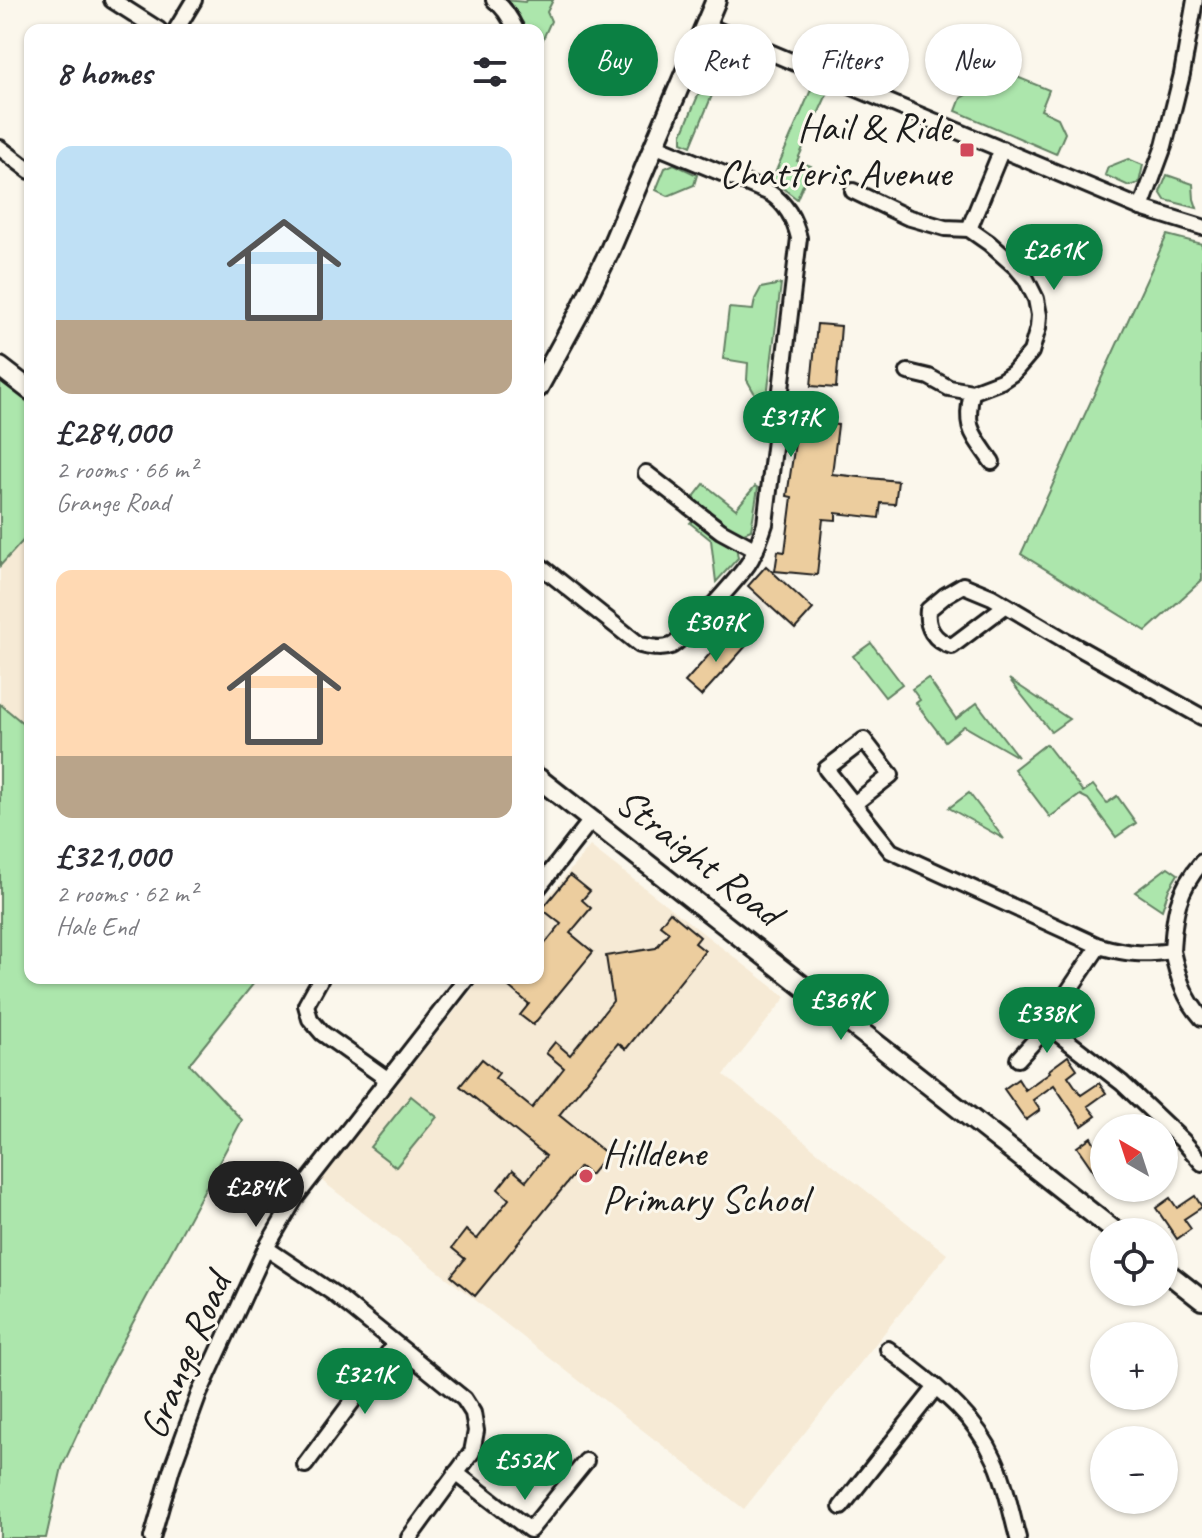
<!DOCTYPE html>
<html lang="en">
<head>
<meta charset="utf-8">
<style>
  :root { --surface:#fff; --page:#f7f7f7; --text:#2b2b33; --muted:#7c7c81; --accent:#0b8043 }
  body { margin:0; font-family:Caveat,sans-serif; background:var(--page); color:var(--text); height:100vh; display:flex; flex-direction:column; font-size:30px; white-space:nowrap }
  * { box-sizing:border-box; margin:0 }
  p { font-size:26px; color:var(--muted) }
  .icon { flex:none; width:44px; height:44px; fill:none; stroke:currentColor; stroke-width:2; stroke-linecap:round; stroke-linejoin:round }
  .map { position:relative; flex:1; overflow:hidden }
  .side { position:absolute; left:24px; top:24px; width:520px; height:960px; display:flex; flex-direction:column; background:var(--surface); border-radius:16px; box-shadow:0 2px 6px #0004 }
  .side>* { flex:none }
  .hud { position:absolute; left:568px; top:24px; width:514px; height:72px; display:flex; gap:16px }
  .needle { width:52px; rotate:321deg }
  .fabs { position:absolute; left:1090px; top:1114px; display:grid; gap:16px }
  .fabs a { display:grid; place-items:center; width:88px; height:88px; border-radius:50%; background:var(--surface); box-shadow:0 2px 6px #0004; font-size:40px }
  .price { position:absolute; translate:-50% -68px; padding:0 18px; border-radius:28px; background:var(--accent); color:#fff; font-size:26px; line-height:52px; filter:drop-shadow(0 2px 4px #0008) }
  .price::after { content:''; position:absolute; left:50%; top:48px; width:24px; height:18px; margin-left:-12px; background:inherit; clip-path:polygon(0 0,100% 0,50% 100%) }
  .price.active { background:#222; color:#fff }
  ul { padding:0; list-style:none }
  li { display:grid; align-content:center; gap:16px; height:424px; padding:0 32px }
  li span { display:grid; place-items:center; height:248px; border-radius:16px; color:#555 }
  li>.icon { margin-inline-start:auto }
  span .icon { width:144px; height:144px; fill:#fffc; stroke-width:1 }
  li b { font-size:34px }
  h2 { display:flex; justify-content:space-between; align-items:center; height:96px; padding:0 32px; font-size:34px }
  .chip { padding:0 28px; border-radius:36px; background:var(--surface); box-shadow:0 2px 6px #0004; font-size:28px; line-height:72px }
  .chip.active { background:var(--accent); color:#fff }
  .map>svg:first-child { display:block }
</style>
</head>
<body>
<div class="map">
<svg width="1202" height="1538" viewBox="0 0 1202 1538">
  <rect width="100%" height="100%" fill="#fbf7ec"/>
  <filter id="ink" filterUnits="userSpaceOnUse"><feTurbulence type="fractalNoise" baseFrequency=".0125" numOctaves="2"/><feDisplacementMap in="SourceGraphic" scale="16" xChannelSelector="R" yChannelSelector="G"/><feConvolveMatrix kernelMatrix="1 2 1 2 8 2 1 2 1" color-interpolation-filters="sRGB"/></filter>
  <g filter="url(#ink)">
    <g fill="#f6ead5">
      <path d="M 30,533 L 30,729 L 0,704 L 0,566 Z"/>
      <path d="M 590,846 L 786,997 L 724,1075 L 841,1171 L 947,1254 L 744,1509 L 321,1180 L 481,978 L 538,978 L 538,909 Z"/>
    </g>
    <g fill="#ace6ac" stroke="#648164" stroke-width="2">
      <path d="M 505,0 L 525,2 L 526,0 L 553,0 L 547,12 L 551,21 L 538,50 L 538,30 L 525,30 L 523,23 Z"/>
      <path d="M 732,47 L 691,146 L 682,142 L 682,134 L 717,50 Z"/>
      <path d="M 1007,73 L 1049,90 L 1041,110 L 1058,118 L 1065,133 L 1056,154 L 956,111 L 961,98 L 981,86 L 998,93 Z"/>
      <path d="M 813,85 L 828,92 L 797,161 L 811,166 L 797,199 L 772,180 Z"/>
      <path d="M 1128,159 L 1143,165 L 1139,183 L 1129,186 L 1105,175 L 1108,167 Z"/>
      <path d="M 674,164 L 697,175 L 694,185 L 668,196 L 656,190 L 665,168 Z"/>
      <path d="M 1167,175 L 1193,184 L 1194,199 L 1197,208 L 1165,200 L 1160,192 Z"/>
      <path d="M 1167,235 L 1202,244 L 1202,580 L 1146,631 L 1021,554 Z"/>
      <path d="M 781,284 L 767,396 L 755,394 L 747,380 L 748,363 L 723,359 L 729,308 L 753,310 L 755,299 L 761,288 Z"/>
      <path d="M 0,381 L 30,404 L 30,533 L 0,566 Z"/>
      <path d="M 704,484 L 736,509 L 755,486 L 758,488 L 751,530 L 739,535 L 690,502 Z"/>
      <path d="M 696,517 L 736,545 L 738,558 L 716,582 L 711,540 L 690,523 Z"/>
      <path d="M 871,643 L 902,684 L 885,697 L 853,656 Z"/>
      <path d="M 928,678 L 956,719 L 977,703 L 1018,757 L 964,726 L 945,741 L 916,703 L 920,700 L 912,689 Z"/>
      <path d="M 1009,679 L 1069,719 L 1051,732 Z"/>
      <path d="M 0,704 L 30,729 L 30,978 L 258,978 L 189,1064 L 242,1120 L 103,1378 L 62,1467 L 46,1538 L 0,1538 Z"/>
      <path d="M 1046,744 L 1083,792 L 1093,785 L 1107,803 L 1117,796 L 1136,823 L 1116,837 L 1088,799 L 1080,795 L 1050,817 L 1014,769 Z"/>
      <path d="M 969,793 L 1004,839 L 949,808 Z"/>
      <path d="M 1168,867 L 1178,874 L 1169,889 L 1162,910 L 1135,892 Z"/>
      <path d="M 411,1096 L 437,1117 L 396,1167 L 370,1147 Z"/>
    </g>
    <g fill="#eccd9e" stroke="#1c1c1c" stroke-width="2">
      <path d="M 817,324 L 841,326 L 836,388 L 811,386 Z"/>
      <path d="M 816,423 L 838,425 L 832,474 L 898,481 L 895,504 L 881,503 L 879,518 L 836,513 L 836,520 L 823,519 L 817,575 L 775,571 L 778,551 L 785,552 L 792,497 L 787,496 L 797,430 L 815,433 Z"/>
      <path d="M 766,566 L 813,609 L 795,629 L 748,586 Z"/>
      <path d="M 730,631 L 746,646 L 701,696 L 685,682 Z"/>
      <path d="M 570,875 L 590,891 L 582,900 L 591,908 L 570,933 L 593,952 L 533,1025 L 520,1015 L 529,1004 L 509,987 L 517,978 L 538,978 L 538,952 L 561,924 L 542,909 Z"/>
      <path d="M 670,912 L 700,937 L 695,943 L 705,951 L 626,1049 L 618,1043 L 559,1115 L 607,1154 L 590,1175 L 580,1167 L 475,1296 L 451,1276 L 465,1259 L 452,1248 L 466,1230 L 477,1239 L 509,1199 L 498,1189 L 513,1170 L 526,1181 L 546,1156 L 460,1086 L 482,1059 L 499,1073 L 495,1078 L 532,1108 L 564,1068 L 546,1053 L 555,1042 L 570,1055 L 613,1001 L 606,956 L 656,948 L 669,932 L 660,925 Z"/>
      <path d="M 1068,1056 L 1077,1069 L 1068,1076 L 1081,1095 L 1099,1083 L 1106,1093 L 1088,1106 L 1096,1116 L 1082,1126 L 1054,1085 L 1033,1100 L 1040,1110 L 1026,1120 L 1004,1089 L 1018,1079 L 1025,1090 L 1050,1072 L 1049,1070 Z"/>
      <path d="M 1091,1137 L 1096,1146 L 1104,1140 L 1104,1186 L 1077,1147 Z"/>
      <path d="M 1195,1196 L 1202,1207 L 1184,1219 L 1191,1229 L 1177,1239 L 1156,1208 L 1170,1198 L 1177,1208 Z"/>
    </g>
    <g fill="none" stroke-linecap="round" stroke-linejoin="round">
      <g stroke="#1c1c1c" stroke-width="20">
        <g id="minor">
          <path d="M 112,0 L 159,30"/>
          <path d="M 494,0 C 504,7 511,19 516,30"/>
          <path d="M 705,25 L 1141,208 L 1202,227"/>
          <path d="M 176,30 L 194,0"/>
          <path d="M 0,148 L 30,171"/>
          <path d="M 853,191 L 907,217 L 945,228 L 969,229 L 989,243 L 1016,267 L 1026,279 L 1036,299 L 1039,315 L 1038,328 L 1031,352 L 1013,373 L 1001,381 L 972,392 L 949,388 L 929,377 L 908,372"/>
          <path d="M 1141,208 L 1164,146 L 1182,74 L 1195,0"/>
          <path d="M 969,229 L 1002,149"/>
          <path d="M 972,392 C 964,428 972,433 992,462"/>
          <path d="M 646,473 L 721,531 L 756,550"/>
          <path d="M 538,564 L 640,645 C 650,647 661,650 671,646 C 683,641 739,577 748,564 C 756,552 760,538 765,524 L 799,238 C 794,218 786,204 770,193 L 654,145"/>
          <path d="M 1005,606 L 952,646 C 934,641 926,627 928,610 L 946,595 L 963,585 L 992,597 L 1063,639 L 1202,717"/>
          <path d="M 854,804 L 891,775 L 864,740 L 826,769 L 891,851 L 1099,946"/>
          <path d="M 1202,862 C 1177,891 1174,914 1172,951 C 1143,955 1128,954 1099,946 L 1057,1008 L 1048,1026 L 1122,1083 L 1183,1141 L 1202,1163"/>
          <path d="M 538,888 L 592,819"/>
          <path d="M 1172,951 C 1178,977 1184,998 1202,1018"/>
          <path d="M 321,978 L 306,1005 L 310,1019 L 322,1033 L 387,1079"/>
          <path d="M 1018,1059 L 1048,1026"/>
          <path d="M 266,1248 L 333,1293 L 464,1399 L 473,1413 L 476,1431 L 472,1452 L 409,1538"/>
          <path d="M 888,1349 C 930,1383 972,1409 995,1460 C 1006,1483 1011,1513 1018,1538"/>
          <path d="M 305,1465 L 395,1344"/>
          <path d="M 456,1473 L 530,1530 L 586,1461"/>
          <path d="M 841,1507 L 936,1387"/>
          <path d="M 152,1538 L 172,1468 L 199,1394 L 266,1248 L 296,1197 L 467,978"/>
        </g>
      </g>
      <g stroke="#1c1c1c" stroke-width="24">
        <g id="tertiary">
          <path d="M 0,367 L 30,390"/>
          <path d="M 538,388 L 578,315 L 610,250 L 716,0"/>
          <path d="M 538,778 L 1116,1232"/>
          <path d="M 1164,1270 L 1202,1300"/>
        </g>
      </g>
      <use href="#minor" stroke="#fbf7ec" stroke-width="14"/>
      <use href="#tertiary" stroke="#fbf7ec" stroke-width="18"/>
    </g>
  </g>
  <g fill="#d1495b" stroke="#fbf7ec" stroke-width="3">
    <rect x="959" y="142" width="16" height="16" rx="4"/>
    <circle cx="586" cy="1176" r="8"/>
  </g>
  <g text-anchor="middle" dominant-baseline="central" stroke-width="6" stroke-linejoin="round" paint-order="stroke">
    <g font-size="40" fill="#1c1c1c" stroke="#fbf7ec" text-anchor="end">
      <text x="951" y="127">Hail &amp; Ride<tspan x="951" dy="46">Chatteris Avenue</tspan></text>
      <text x="602" y="1153" text-anchor="start">Hilldene<tspan x="602" dy="46">Primary School</tspan></text>
    </g>
    <g font-size="40" fill="#1c1c1c" stroke="#fbf7ec">
      <text transform="translate(699 857) rotate(38)">Straight Road</text>
      <text transform="translate(185 1356) rotate(-67)">Grange Road</text>
    </g>
  </g>
</svg>
<div class="fabs">
<a><svg class="needle" viewBox="-14 -14 28 28"><path d="M0-13l5 13h-10z" fill="#e53935"/><path d="M0 13l5-13h-10z" fill="#7c7c81"/></svg></a>
<a><svg class="icon" aria-label="locate" viewBox="0 0 24 24"><circle cx="12" cy="12" r="6"/><path d="M12 2v4M12 18v4M2 12h4M18 12h4"/></svg></a>
<a>+</a>
<a>−</a>
</div>
<b class="price" style="left:1054px;top:292px">£261K</b>
<b class="price" style="left:791px;top:459px">£317K</b>
<b class="price" style="left:716px;top:664px">£307K</b>
<b class="price" style="left:841px;top:1042px">£369K</b>
<b class="price" style="left:1047px;top:1055px">£338K</b>
<b class="price active" style="left:256px;top:1229px">£284K</b>
<b class="price" style="left:365px;top:1416px">£321K</b>
<b class="price" style="left:525px;top:1502px">£552K</b>
<div class="hud">
<a class="chip active">Buy</a>
<a class="chip">Rent</a>
<a class="chip">Filters</a>
<a class="chip">New</a>
</div>
<section class="side">
<h2>8 homes<svg class="icon" aria-label="filters" viewBox="0 0 24 24"><path d="M4 7h16M4 17h16"/><circle cx="9" cy="7" r="2"/><circle cx="15" cy="17" r="2"/></svg></h2>
<ul>
<li><span style="background:linear-gradient(#bfe0f5 70%,#b9a48a 0)"><svg class="icon" aria-label="home" viewBox="0 0 24 24"><path d="M3 11l9-7 9 7M6 9v11h12V9"/></svg></span><div><b>£284,000</b><p>2 rooms · 66 m²</p><p>Grange Road</p></div></li>
<li><span style="background:linear-gradient(#ffd9b3 75%,#b9a48a 0)"><svg class="icon" aria-label="home" viewBox="0 0 24 24"><path d="M3 11l9-7 9 7M6 9v11h12V9"/></svg></span><div><b>£321,000</b><p>2 rooms · 62 m²</p><p>Hale End</p></div></li>
</ul>
</section>
</div>
</body>
</html>
